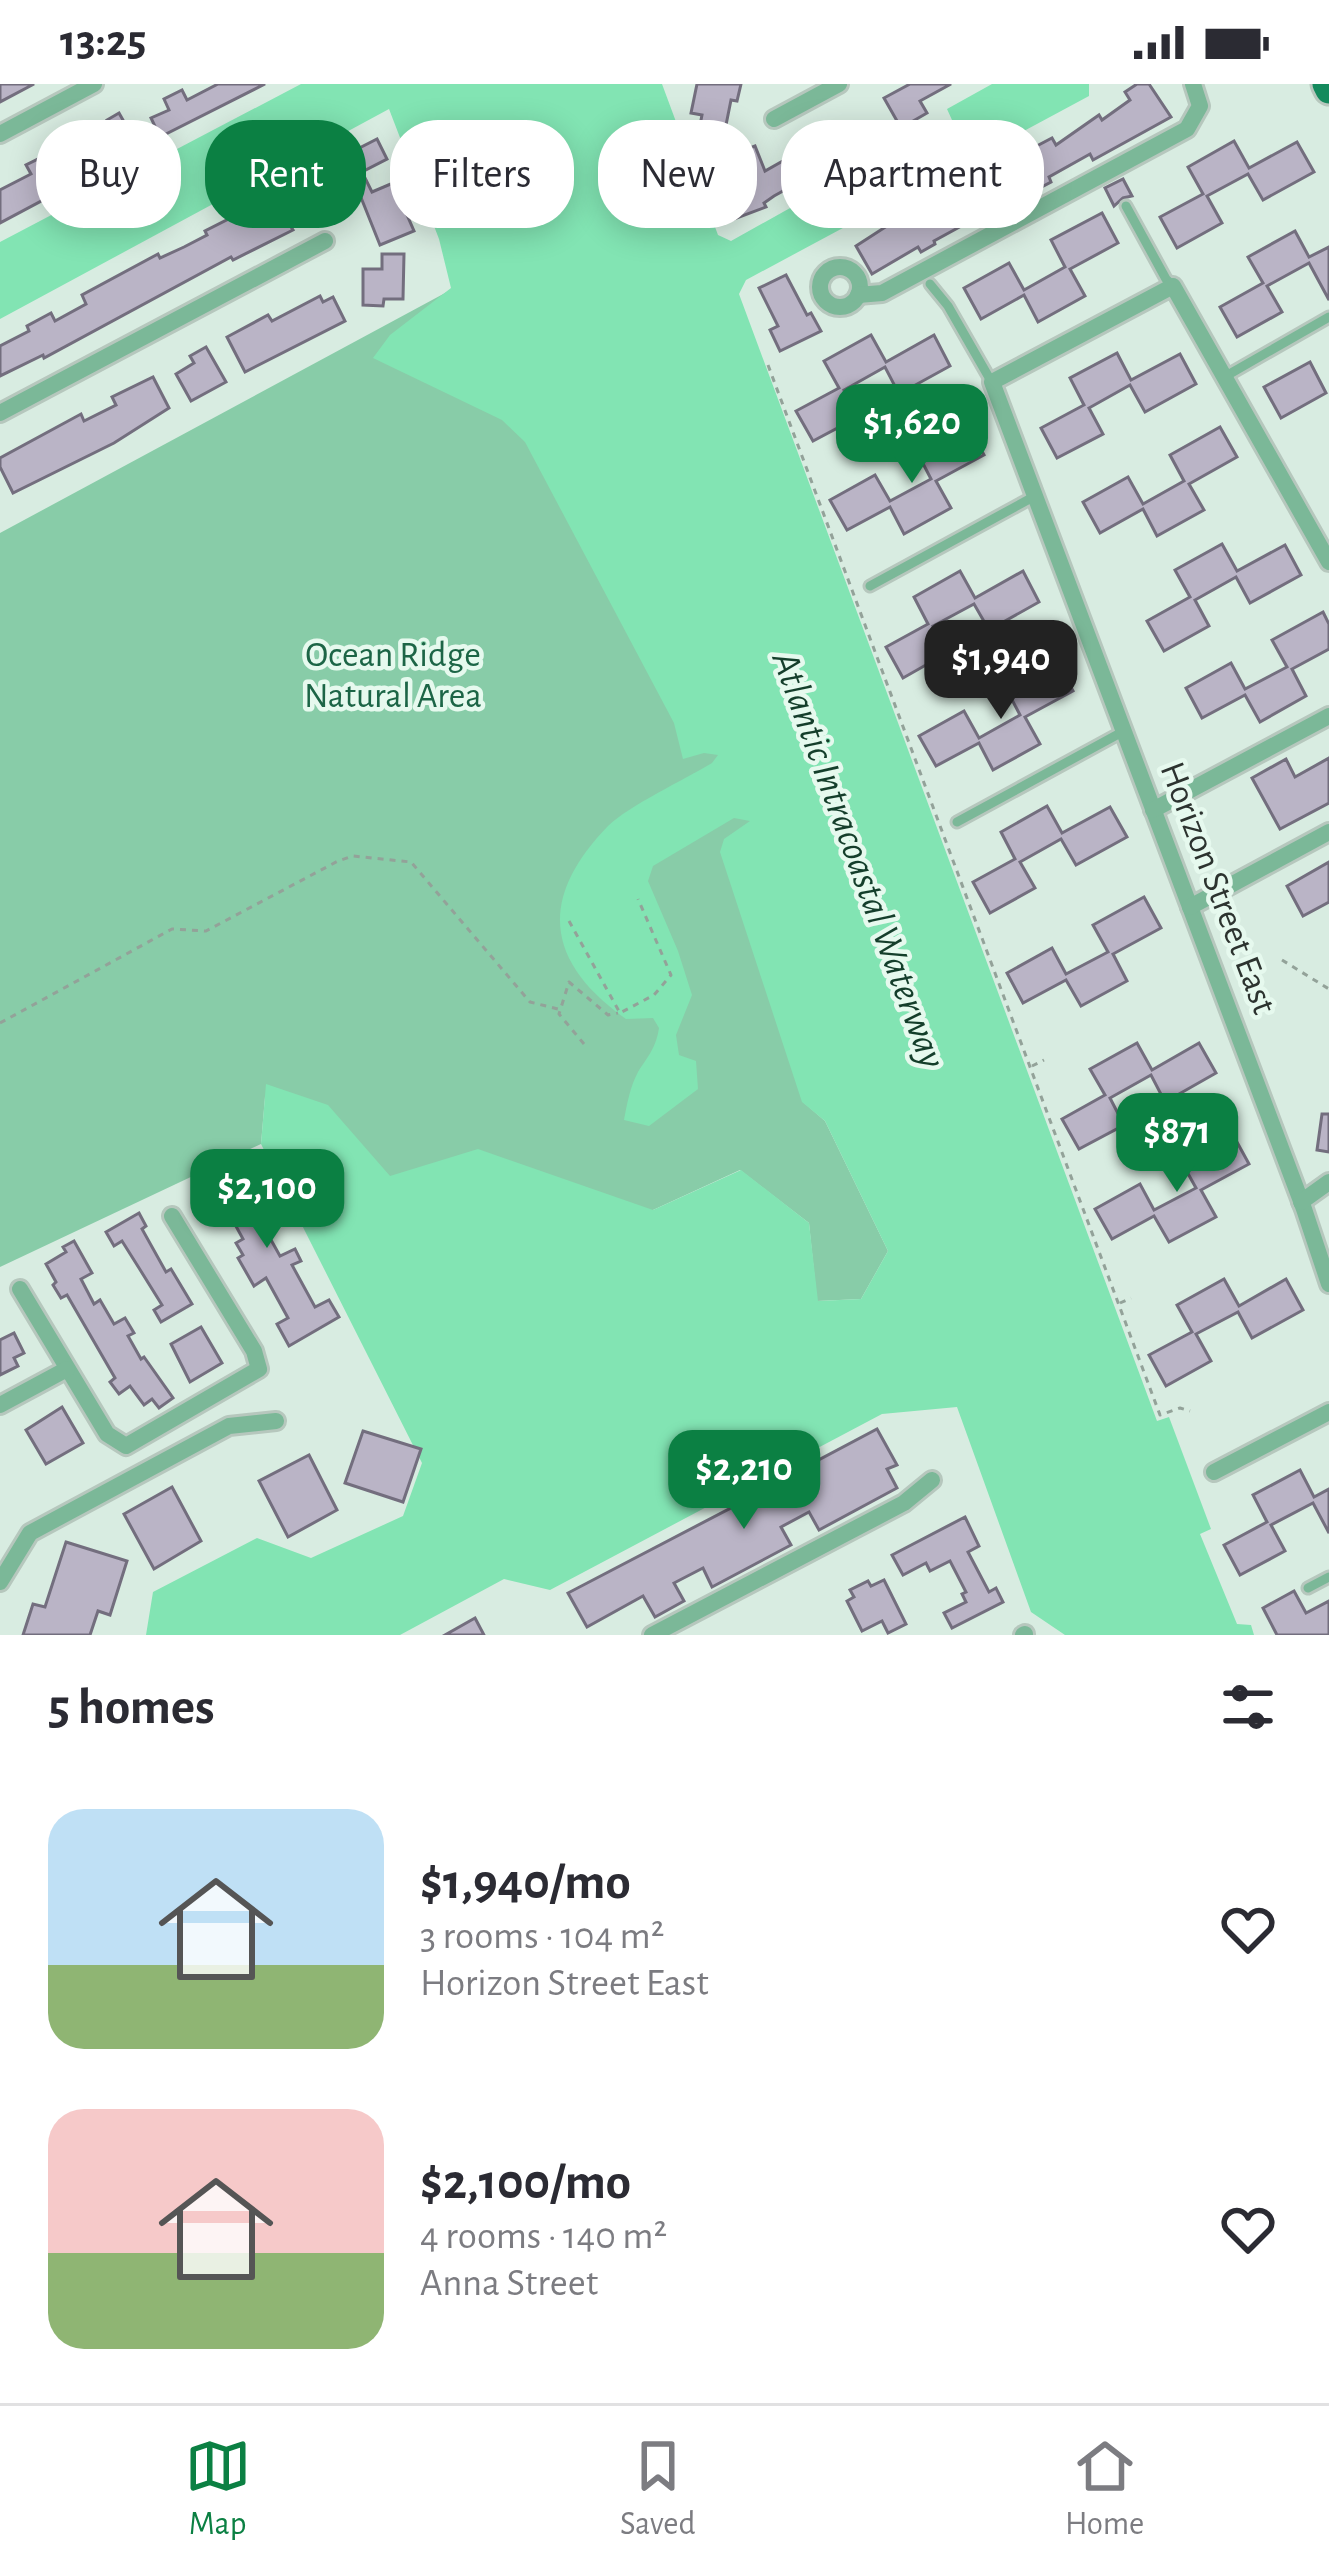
<!DOCTYPE html>
<html lang="en">
<head>
<meta charset="utf-8">
<style>
  :root { --surface:#fff; --page:#f7f7f7; --text:#2b2b33; --muted:#7c7c81; --line:#e1e1e2; --accent:#0b8043 }
  body { margin:0; font-family:"Alegreya Sans",sans-serif; background:var(--page); color:var(--text); height:100vh; display:flex; flex-direction:column; font-size:45px; white-space:nowrap }
  * { box-sizing:border-box; margin:0 }
  p { font-size:39px; color:var(--muted) }
  .icon { flex:none; width:66px; height:66px; fill:none; stroke:currentColor; stroke-width:2; stroke-linecap:round; stroke-linejoin:round }
  .map { position:relative; height:1551px; overflow:hidden }
  .side { display:flex; flex-direction:column; background:var(--surface); flex:1 }
  .side>* { flex:none }
  .banner { position:absolute; left:36px; top:36px; width:1257px; height:108px; display:flex; gap:24px }
  .price { position:absolute; translate:-50% -102px; padding:0 27px; border-radius:24px; background:var(--accent); color:#fff; font-size:39px; line-height:78px; filter:drop-shadow(0 3px 6px #0008) }
  .price::after { content:''; position:absolute; left:50%; top:72px; width:36px; height:27px; margin-left:-18px; background:inherit; clip-path:polygon(0 0,100% 0,50% 100%) }
  .price.selected { background:#222; color:#fff }
  ul { padding:0; list-style:none }
  li { display:flex; align-items:center; gap:36px; height:300px; padding:0 48px }
  li span { display:grid; place-items:center; flex:none; width:336px; height:240px; border-radius:36px; color:#555 }
  li>.icon { margin-inline-start:auto }
  span .icon { width:144px; height:144px; fill:#fffc; stroke-width:1 }
  li b { font-size:51px }
  h2 { display:flex; justify-content:space-between; align-items:center; height:144px; padding:0 48px; font-size:51px }
  .tag { padding:0 42px; border-radius:48px; background:var(--surface); box-shadow:0 6px 30px #0003; font-size:42px; line-height:108px }
  .tag.selected { background:var(--accent); color:#fff }
  .status { display:flex; justify-content:space-between; align-items:center; height:84px; padding:0 60px; background:var(--surface); direction:ltr }
  .status svg { height:33px; fill:currentColor }
  .tabs { display:flex; justify-content:space-around; align-items:center; height:168px; border-top:3px solid var(--line); background:var(--surface); font-size:33px; color:var(--muted) }
  .tabs a { display:grid; justify-items:center; gap:6px }
  .tabs .selected { color:var(--accent) }
  .map>svg:first-child { display:block }
</style>
</head>
<body>
<div class="status"><b>13:25</b><svg viewBox="0 0 49 12"><path d="M0 12V9h3v3zM5 12V6h3v6zM10 12V3h3v9zM15 12V0h3v12zM26 1h20v11H26zM47 4h2v5h-2z"/></svg></div>
<div class="map">
<svg width="1329" height="1551" viewBox="0 0 1329 1551">
  <rect width="100%" height="100%" fill="#d8ece1"/>
  <path fill="#88cca8" d="M 549,153 L 883,957 L 803,1018 L 825,1037 L 888,1167 L 861,1215 L 817,1217 L 809,1139 L 740,1086 L 653,1126 L 383,1227 L 265,1013 L 261,1060 L 0,1183 L 0,449 Z"/>
  <path fill="#82e4b3" d="M 301,0 L 662,0 L 718,151 L 731,157 L 824,105 L 823,101 L 860,70 L 904,46 L 915,55 L 952,36 L 947,25 L 992,0 L 1089,0 L 1089,12 L 746,196 L 739,210 L 1157,1337 L 1169,1333 L 1211,1445 L 1200,1450 L 1237,1540 L 1251,1541 L 1254,1551 L 1065,1551 L 1031,1528 L 957,1323 L 882,1330 L 550,1506 L 504,1495 L 400,1551 L 146,1551 L 153,1508 L 257,1454 L 311,1474 L 403,1432 L 422,1379 L 261,1060 L 266,1000 L 328,1021 L 390,1092 L 478,1065 L 653,1126 L 741,1086 L 809,1139 L 818,1217 L 861,1215 L 888,1167 L 825,1037 L 802,1018 L 720,768 L 724,755 L 750,737 L 734,734 L 653,782 L 648,797 L 678,867 L 692,911 L 676,951 L 679,971 L 696,977 L 698,1005 L 649,1042 L 624,1036 C 627,1020 630,1003 638,988 C 648,972 656,964 659,944 L 653,934 L 626,935 C 545,878 538,814 608,742 C 630,721 684,696 712,679 L 718,671 L 704,669 L 683,675 L 674,639 L 525,358 L 502,336 L 373,274 L 390,251 L 451,204 L 439,155 L 389,25 L 0,235 L 0,158 Z"/>
  <g fill="#bab4c6" stroke="#736e7e" stroke-width="3">
    <path d="M 0,0 L 34,0 L 0,18 Z"/>
    <path d="M 218,0 L 265,0 L 160,53 L 151,34 L 169,26 L 164,15 L 182,6 L 187,16 Z"/>
    <path d="M 697,0 L 741,0 L 737,17 L 731,16 L 725,46 L 700,41 L 702,31 L 691,29 Z"/>
    <path d="M 910,0 L 951,0 L 920,17 L 927,29 L 901,44 L 884,14 Z"/>
    <path d="M 1137,0 L 1149,0 L 1171,33 L 1093,76 L 1090,70 L 1049,93 L 1051,98 L 1030,109 L 1029,106 L 996,124 L 992,117 L 962,135 L 965,140 L 934,157 L 935,160 L 921,168 L 918,163 L 872,190 L 856,162 L 907,129 L 1010,76 L 1052,54 L 1056,61 L 1099,31 L 1102,36 L 1130,16 L 1125,8 Z"/>
    <path d="M 119,29 L 137,61 L 118,71 L 120,75 L 0,139 L 0,106 L 31,90 L 26,81 L 109,40 L 107,36 Z"/>
    <path d="M 823,47 L 839,76 L 774,112 L 764,119 L 766,123 L 726,138 L 708,91 L 735,80 L 731,71 L 755,62 L 765,87 L 811,61 L 808,55 Z"/>
    <path d="M 377,55 L 387,75 L 362,88 L 372,108 L 393,99 L 414,147 L 380,161 L 358,106 L 343,114 L 337,103 L 313,116 L 316,123 L 288,138 L 293,146 L 233,176 L 231,173 L 44,274 L 43,271 L 0,292 L 0,262 L 29,247 L 27,242 L 51,229 L 55,237 L 86,220 L 82,211 L 158,170 L 160,174 L 184,163 L 207,151 L 205,147 L 254,122 L 252,119 Z"/>
    <path d="M 1234,57 L 1249,84 L 1297,58 L 1314,88 L 1263,116 L 1248,90 L 1207,112 L 1222,139 L 1177,164 L 1160,133 L 1203,110 L 1188,83 Z"/>
    <path d="M 1123,95 L 1132,112 L 1123,114 L 1114,122 L 1105,104 Z"/>
    <path d="M 1102,129 L 1118,159 L 1070,185 L 1085,212 L 1038,238 L 1024,211 L 981,235 L 964,204 L 1009,179 L 1024,206 L 1065,183 L 1051,156 Z"/>
    <path d="M 1295,147 L 1309,173 L 1329,163 L 1329,216 L 1309,179 L 1267,202 L 1282,228 L 1237,253 L 1220,223 L 1263,199 L 1248,173 Z"/>
    <path d="M 382,170 L 404,170 L 403,215 L 384,215 L 383,222 L 363,221 L 363,185 L 382,185 Z"/>
    <path d="M 786,191 L 807,231 L 811,229 L 821,247 L 780,267 L 770,246 L 778,242 L 759,204 Z"/>
    <path d="M 320,212 L 323,218 L 333,213 L 345,237 L 245,288 L 227,253 L 268,231 L 272,237 Z"/>
    <path d="M 871,251 L 886,278 L 934,251 L 950,282 L 899,310 L 885,283 L 844,306 L 858,333 L 813,357 L 796,327 L 839,304 L 824,277 Z"/>
    <path d="M 206,263 L 226,298 L 191,317 L 176,290 L 194,279 L 190,272 Z"/>
    <path d="M 1117,269 L 1131,296 L 1180,270 L 1196,300 L 1145,328 L 1130,301 L 1089,324 L 1103,350 L 1057,374 L 1041,344 L 1084,321 L 1070,294 Z"/>
    <path d="M 1310,278 L 1326,309 L 1281,334 L 1264,303 Z"/>
    <path d="M 153,293 L 169,324 L 114,359 L 13,409 L 0,383 L 0,374 L 81,330 L 84,337 L 116,321 L 112,313 Z"/>
    <path d="M 967,340 L 984,371 L 936,397 L 951,424 L 904,450 L 890,423 L 847,446 L 830,416 L 875,391 L 890,417 L 931,395 L 917,368 Z"/>
    <path d="M 1220,343 L 1237,373 L 1189,400 L 1204,426 L 1157,452 L 1143,425 L 1100,449 L 1083,418 L 1128,393 L 1143,420 L 1184,397 L 1170,371 Z"/>
    <path d="M 1222,460 L 1237,487 L 1285,461 L 1301,491 L 1250,519 L 1236,493 L 1195,516 L 1209,542 L 1164,567 L 1147,537 L 1190,513 L 1175,486 Z"/>
    <path d="M 960,487 L 975,514 L 1023,487 L 1039,518 L 989,546 L 974,520 L 933,542 L 947,569 L 903,594 L 886,563 L 928,540 L 914,513 Z"/>
    <path d="M 1323,528 L 1329,540 L 1329,565 L 1292,585 L 1306,612 L 1260,638 L 1245,611 L 1202,634 L 1186,604 L 1231,579 L 1245,605 L 1287,583 L 1272,556 Z"/>
    <path d="M 1056,576 L 1073,607 L 1025,633 L 1040,660 L 993,686 L 979,659 L 936,682 L 919,652 L 964,627 L 979,654 L 1020,631 L 1006,604 Z"/>
    <path d="M 1329,674 L 1329,719 L 1280,745 L 1252,694 L 1286,675 L 1295,693 Z"/>
    <path d="M 1047,722 L 1062,749 L 1110,723 L 1127,753 L 1076,781 L 1061,755 L 1020,778 L 1035,804 L 990,829 L 973,798 L 1015,775 L 1001,748 Z"/>
    <path d="M 1329,778 L 1329,818 L 1303,832 L 1287,802 Z"/>
    <path d="M 1144,813 L 1161,844 L 1113,870 L 1127,897 L 1081,922 L 1066,896 L 1023,919 L 1007,889 L 1052,864 L 1066,890 L 1108,868 L 1093,841 Z"/>
    <path d="M 1137,959 L 1152,986 L 1199,959 L 1216,989 L 1165,1018 L 1151,991 L 1110,1014 L 1124,1041 L 1079,1065 L 1062,1035 L 1105,1011 L 1090,985 Z"/>
    <path d="M 1322,1030 L 1329,1030 L 1329,1068 L 1317,1066 Z"/>
    <path d="M 1232,1049 L 1249,1080 L 1201,1106 L 1216,1133 L 1169,1158 L 1154,1132 L 1112,1155 L 1095,1125 L 1140,1100 L 1154,1126 L 1196,1104 L 1181,1077 Z"/>
    <path d="M 254,1075 L 277,1117 L 256,1129 L 280,1172 L 295,1165 L 301,1177 L 292,1181 L 315,1223 L 329,1216 L 339,1233 L 289,1262 L 277,1240 L 288,1234 L 266,1194 L 254,1202 L 238,1174 L 243,1171 L 236,1159 L 243,1155 L 220,1113 L 206,1120 L 198,1106 Z"/>
    <path d="M 139,1129 L 146,1142 L 142,1145 L 166,1188 L 171,1185 L 192,1220 L 161,1238 L 154,1226 L 162,1221 L 139,1184 L 122,1157 L 114,1162 L 106,1148 Z"/>
    <path d="M 74,1157 L 92,1189 L 81,1195 L 94,1220 L 100,1216 L 114,1240 L 125,1234 L 134,1249 L 128,1252 L 141,1275 L 144,1273 L 173,1314 L 159,1324 L 152,1315 L 144,1321 L 130,1302 L 119,1310 L 110,1298 L 115,1294 L 67,1211 L 61,1214 L 53,1201 L 56,1198 L 46,1180 L 66,1168 L 63,1163 Z"/>
    <path d="M 1224,1195 L 1239,1222 L 1286,1195 L 1303,1226 L 1252,1254 L 1238,1228 L 1196,1250 L 1211,1277 L 1166,1302 L 1149,1271 L 1192,1248 L 1177,1221 Z"/>
    <path d="M 201,1243 L 222,1279 L 190,1298 L 171,1260 Z"/>
    <path d="M 14,1249 L 24,1269 L 14,1274 L 18,1282 L 0,1291 L 0,1256 Z"/>
    <path d="M 62,1323 L 83,1359 L 46,1380 L 26,1346 Z"/>
    <path d="M 877,1345 L 897,1381 L 887,1385 L 897,1404 L 819,1446 L 809,1428 L 781,1443 L 791,1461 L 712,1503 L 703,1484 L 674,1499 L 684,1517 L 655,1533 L 643,1512 L 587,1543 L 568,1509 L 773,1402 L 776,1410 L 816,1385 L 813,1379 Z"/>
    <path d="M 363,1347 L 421,1365 L 403,1418 L 345,1399 Z"/>
    <path d="M 309,1371 L 337,1426 L 288,1453 L 259,1397 Z"/>
    <path d="M 1300,1386 L 1314,1413 L 1329,1405 L 1329,1449 L 1313,1419 L 1271,1441 L 1285,1467 L 1240,1491 L 1224,1461 L 1267,1438 L 1253,1411 Z"/>
    <path d="M 172,1403 L 201,1457 L 154,1485 L 124,1430 Z"/>
    <path d="M 965,1433 L 979,1462 L 968,1468 L 989,1508 L 996,1504 L 1003,1518 L 952,1544 L 944,1529 L 966,1518 L 962,1510 L 966,1508 L 950,1477 L 930,1487 L 926,1479 L 903,1491 L 892,1471 Z"/>
    <path d="M 66,1458 L 127,1477 L 110,1531 L 98,1527 L 90,1551 L 23,1551 L 33,1520 L 45,1523 Z"/>
    <path d="M 884,1496 L 906,1540 L 888,1549 L 882,1537 L 862,1547 L 847,1517 L 854,1513 L 850,1506 L 868,1497 L 871,1502 Z"/>
    <path d="M 1294,1507 L 1306,1529 L 1329,1517 L 1329,1551 L 1277,1551 L 1263,1524 Z"/>
    <path d="M 475,1534 L 484,1551 L 445,1551 Z"/>
  </g>
  <g fill="none" stroke-linecap="round" stroke-linejoin="round">
    <g stroke="#b6c7bd" stroke-width="15">
      <g id="service">
        <path d="M 1126,122 L 1166,195 L 1173,202"/>
        <path d="M 930,200 L 948,222 L 991,297"/>
        <path d="M 1226,292 L 1329,233"/>
        <path d="M 870,502 L 1035,412"/>
        <path d="M 957,738 L 1124,647"/>
        <path d="M 1308,1504 L 1329,1493"/>
      </g>
    </g>
    <g stroke="#b6c7bd" stroke-width="22">
      <g id="minor">
        <path d="M 774,35 L 839,0"/>
        <path d="M 0,50 L 94,0"/>
        <circle cx="840" cy="203" r="20"/>
        <path d="M 858,211 L 882,209 L 1187,45 L 1200,22 L 1193,0"/>
        <path d="M 0,329 L 325,157"/>
        <path d="M 1329,478 L 1173,202 L 992,298 L 1304,1125 L 1329,1200"/>
        <path d="M 1153,726 L 1329,632"/>
        <path d="M 1190,823 L 1329,748"/>
        <path d="M 1301,1118 L 1329,1098"/>
        <path d="M 20,1205 L 107,1350 L 126,1362 L 259,1285 L 254,1267 L 172,1132"/>
        <path d="M 0,1321 L 67,1285"/>
        <path d="M 1214,1388 L 1329,1328"/>
        <path d="M 0,1498 L 30,1449 L 229,1342 L 276,1337"/>
        <path d="M 652,1551 L 904,1419 L 932,1396"/>
        <path d="M 1023,1551 L 1025,1550"/>
      </g>
    </g>
    <g stroke="#b6c7bd" stroke-width="33">
      <path id="primary" d="M 1326,0 L 1329,6"/>
    </g>
    <g stroke="#93a299" stroke-width="3" stroke-dasharray="6 6" stroke-linecap="butt">
      <path d="M 768,281 L 1160,1331 L 1180,1324 L 1190,1327"/>
      <path d="M 569,837 L 620,929 L 654,911 L 671,891 L 638,815"/>
      <path d="M 1282,876 L 1329,905"/>
      <path d="M 0,939 L 172,845 L 206,847 L 338,777 L 353,772 L 411,778 L 530,918 L 558,925"/>
      <path d="M 584,960 L 559,930 L 569,898 L 608,931 L 618,929"/>
      <path d="M 1032,982 L 1044,976"/>
      <path d="M 1120,1219 L 1131,1214"/>
    </g>
    <use href="#service" stroke="#7bb898" stroke-width="9"/>
    <use href="#minor" stroke="#7bb898" stroke-width="16"/>
    <use href="#primary" stroke="#148a5d" stroke-width="27"/>
  </g>
  <g text-anchor="middle" dominant-baseline="central" stroke-width="9" stroke-linejoin="round" paint-order="stroke">
    <g font-size="36" fill="#1c6546" stroke="#e6f9ee">
      <text x="393" y="571">Ocean Ridge<tspan x="393" dy="41">Natural Area</tspan></text>
    </g>
    <g font-size="36" fill="#2c332f" stroke="#e6f9ee">
      <text transform="translate(1218 804) rotate(69)">Horizon Street East</text>
    </g>
    <g font-size="39" font-style="italic" fill="#143e2b" stroke="#e6f9ee">
      <text transform="translate(858 776) rotate(70)">Atlantic Intracoastal Waterway</text>
    </g>
  </g>
</svg>
<b class="price" style="left:912px;top:402px">$1,620</b>
<b class="price selected" style="left:1001px;top:638px">$1,940</b>
<b class="price" style="left:1177px;top:1111px">$871</b>
<b class="price" style="left:267px;top:1167px">$2,100</b>
<b class="price" style="left:744px;top:1448px">$2,210</b>
<div class="banner">
<a class="tag">Buy</a>
<a class="tag selected">Rent</a>
<a class="tag">Filters</a>
<a class="tag">New</a>
<a class="tag">Apartment</a>
</div>
</div>
<section class="side">
<h2>5 homes<svg class="icon" aria-label="filters" viewBox="0 0 24 24"><path d="M4 7h16M4 17h16"/><circle cx="9" cy="7" r="2"/><circle cx="15" cy="17" r="2"/></svg></h2>
<ul>
<li><span style="background:linear-gradient(#bfe0f5 65%,#8fb573 0)"><svg class="icon" aria-label="home" viewBox="0 0 24 24"><path d="M3 11l9-7 9 7M6 9v11h12V9"/></svg></span><div><b>$1,940/mo</b><p>3 rooms · 104 m²</p><p>Horizon Street East</p></div><svg class="icon" aria-label="heart" viewBox="0 0 24 24"><path d="M12 20l-8-8c-3-5 5-10 8-4 3-6 11-1 8 4z"/></svg></li>
<li><span style="background:linear-gradient(#f6c9c9 60%,#8fb573 0)"><svg class="icon" aria-label="home" viewBox="0 0 24 24"><path d="M3 11l9-7 9 7M6 9v11h12V9"/></svg></span><div><b>$2,100/mo</b><p>4 rooms · 140 m²</p><p>Anna Street</p></div><svg class="icon" aria-label="heart" viewBox="0 0 24 24"><path d="M12 20l-8-8c-3-5 5-10 8-4 3-6 11-1 8 4z"/></svg></li>
</ul>
</section>
<nav class="tabs">
<a class="selected"><svg class="icon" aria-label="map" viewBox="0 0 24 24"><path d="M3 6l6-2 6 2 6-2v14l-6 2-6-2-6 2zM9 4v14M15 6v14"/></svg>Map</a>
<a><svg class="icon" aria-label="saved" viewBox="0 0 24 24"><path d="M7 4h10v16l-5-4-5 4z"/></svg>Saved</a>
<a><svg class="icon" aria-label="home" viewBox="0 0 24 24"><path d="M3 11l9-7 9 7M6 9v11h12V9"/></svg>Home</a>
</nav>
</body>
</html>
